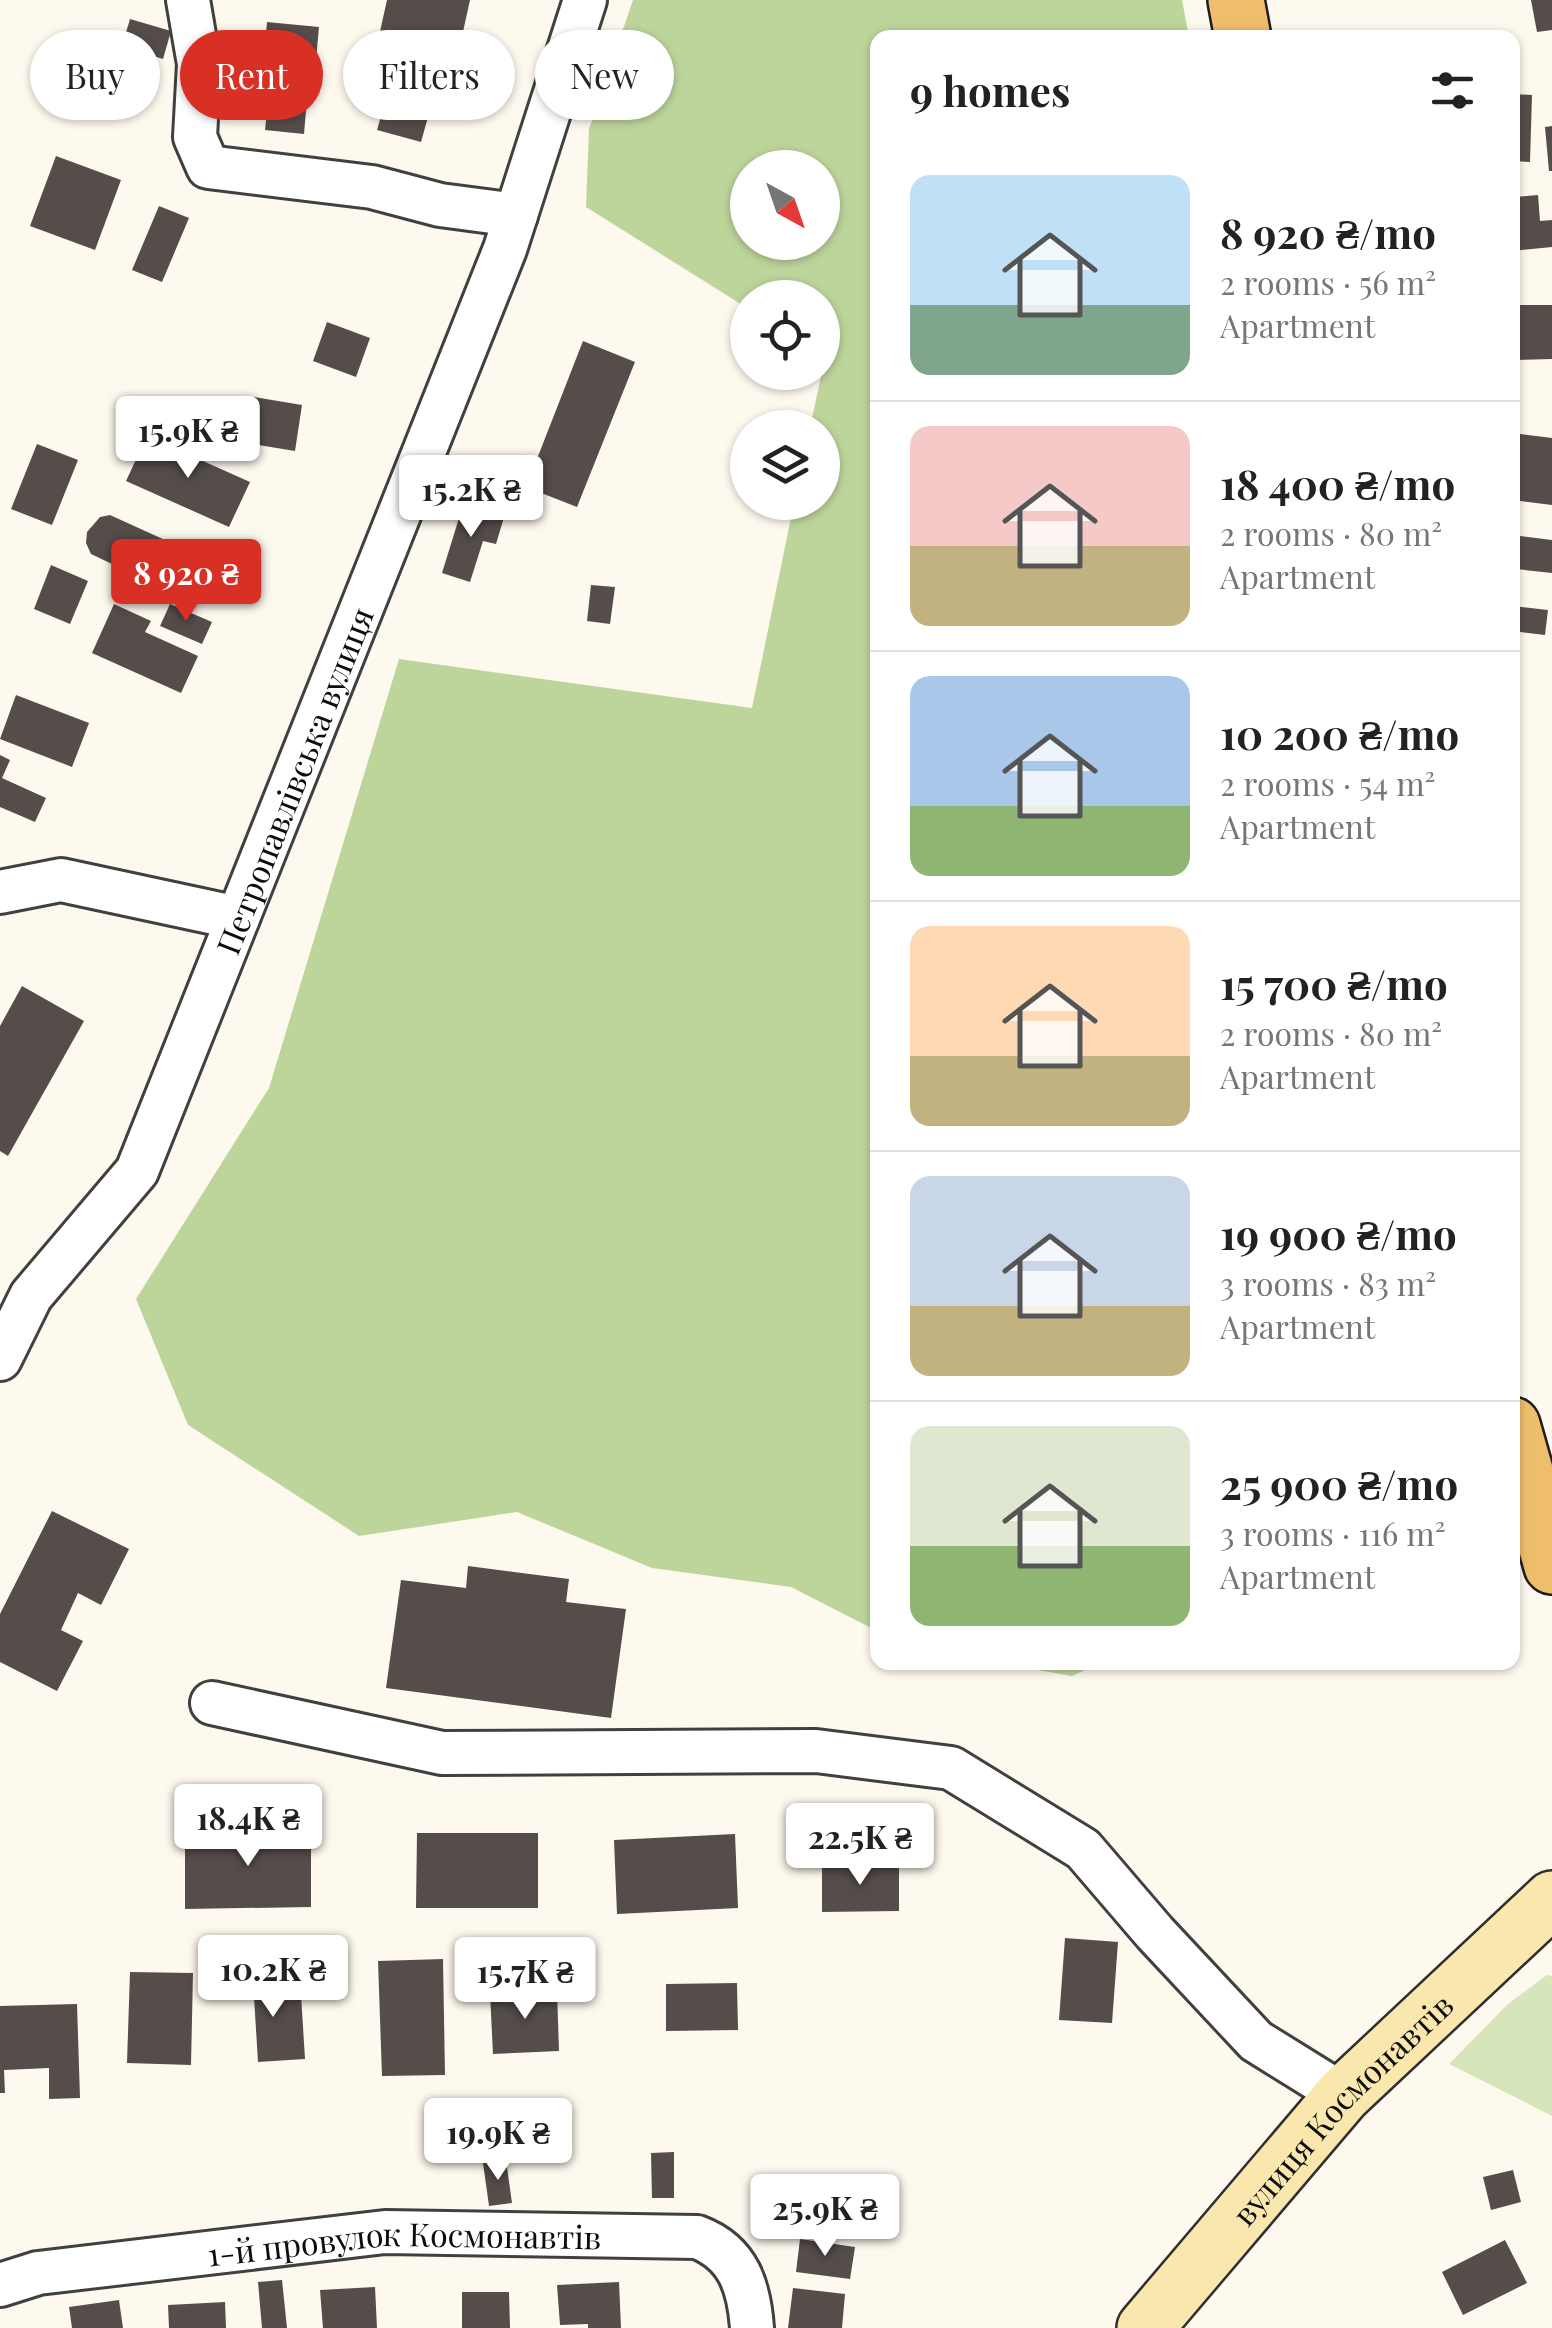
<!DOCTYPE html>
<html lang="en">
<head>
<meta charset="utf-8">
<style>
  :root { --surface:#fff; --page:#f6f6f6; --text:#222; --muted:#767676; --line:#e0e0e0; --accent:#d93025 }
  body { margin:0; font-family:"Playfair Display",serif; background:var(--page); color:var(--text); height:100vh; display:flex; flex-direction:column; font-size:38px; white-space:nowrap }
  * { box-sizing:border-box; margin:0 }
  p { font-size:32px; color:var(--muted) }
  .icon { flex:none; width:55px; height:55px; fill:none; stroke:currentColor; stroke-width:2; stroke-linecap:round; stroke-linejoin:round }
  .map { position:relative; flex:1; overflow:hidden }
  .sheet { position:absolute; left:870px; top:30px; width:650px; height:1640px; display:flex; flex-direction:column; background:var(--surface); border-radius:20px; box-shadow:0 2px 8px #0004 }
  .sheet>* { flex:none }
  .banner { position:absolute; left:30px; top:30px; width:690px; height:90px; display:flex; gap:20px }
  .needle { width:65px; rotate:140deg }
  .fabs { position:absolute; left:730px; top:150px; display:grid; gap:20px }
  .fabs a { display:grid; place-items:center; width:110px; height:110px; border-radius:50%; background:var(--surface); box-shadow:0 2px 8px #0004; font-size:50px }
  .price { position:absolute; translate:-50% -85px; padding:0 22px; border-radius:10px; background:#fff; color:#222; font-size:32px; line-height:65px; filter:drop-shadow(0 2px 5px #0008) }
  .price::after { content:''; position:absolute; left:50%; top:60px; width:30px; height:22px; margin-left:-15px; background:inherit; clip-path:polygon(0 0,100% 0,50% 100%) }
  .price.active { background:var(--accent); color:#fff }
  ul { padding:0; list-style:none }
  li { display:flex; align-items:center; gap:30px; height:250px; padding:0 40px }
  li+li { border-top:2px solid var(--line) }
  li span { display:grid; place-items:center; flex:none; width:280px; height:200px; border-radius:20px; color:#555 }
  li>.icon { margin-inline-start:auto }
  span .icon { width:120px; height:120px; fill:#fffc; stroke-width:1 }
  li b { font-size:42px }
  h2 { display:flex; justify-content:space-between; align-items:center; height:120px; padding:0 40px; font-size:42px }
  .tag { padding:0 35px; border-radius:45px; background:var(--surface); box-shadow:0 2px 8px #0004; font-size:35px; line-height:90px }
  .tag.active { background:var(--accent); color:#fff }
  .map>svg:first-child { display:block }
</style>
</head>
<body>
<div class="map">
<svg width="1552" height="2328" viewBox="0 0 1552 2328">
  <rect width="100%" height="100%" fill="#fef9ee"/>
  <path fill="#d7e6ba" d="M 1547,1975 L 1552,1976 L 1552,2116 L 1449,2064 L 1508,2004 Z"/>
  <g fill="#bdd59b" fill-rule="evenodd">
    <path d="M 633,0 L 1182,0 L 1189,37 L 878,38 L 877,1631 L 791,1587 L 652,1568 L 517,1512 L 359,1536 L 188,1425 L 136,1299 L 269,1088 L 399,659 L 752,708 L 794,503 L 822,502 L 822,428 L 810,427 L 822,372 L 822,298 L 748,298 L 747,308 L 586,207 L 589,129 ZM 748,168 L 822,168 L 822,242 L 748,242 Z"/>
    <path d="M 998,1663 L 1101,1663 L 1072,1676 Z"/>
  </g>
  <g fill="#554d4a">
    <path d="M 387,0 L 470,0 L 459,50 L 425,43 L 421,64 L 375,54 Z"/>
    <path d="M 1531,0 L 1552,0 L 1552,30 L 1537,32 Z"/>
    <path d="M 130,19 L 171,31 L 163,59 L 122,46 Z"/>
    <path d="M 267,22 L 319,27 L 316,60 L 264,55 Z"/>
    <path d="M 359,64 L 393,73 L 388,91 L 354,83 Z"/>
    <path d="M 270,84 L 308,87 L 304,134 L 265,130 Z"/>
    <path d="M 388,91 L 432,103 L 421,142 L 377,130 Z"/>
    <path d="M 1512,94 L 1532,95 L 1530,162 L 1512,161 Z"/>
    <path d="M 1552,126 L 1552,171 L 1549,171 L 1545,127 Z"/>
    <path d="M 56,156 L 121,180 L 95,250 L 30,226 Z"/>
    <path d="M 1538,195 L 1540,221 L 1552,220 L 1552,247 L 1512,251 L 1512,216 L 1518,216 L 1516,197 Z"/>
    <path d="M 159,206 L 189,218 L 162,282 L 132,270 Z"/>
    <path d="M 1512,305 L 1552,305 L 1552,359 L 1512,360 Z"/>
    <path d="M 327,322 L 370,338 L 356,377 L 313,361 Z"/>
    <path d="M 583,341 L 635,362 L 577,507 L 526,487 Z"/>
    <path d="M 254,397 L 302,405 L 295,451 L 247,443 Z"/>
    <path d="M 1513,433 L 1552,438 L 1552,505 L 1512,500 Z"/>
    <path d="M 147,436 L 250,482 L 229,527 L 126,481 Z"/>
    <path d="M 37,444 L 78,460 L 52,525 L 11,509 Z"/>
    <path d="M 464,502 L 505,514 L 496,544 L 483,541 L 470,582 L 442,573 Z"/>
    <path d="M 110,515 L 209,560 L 190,601 L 91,554 L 86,543 L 87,532 L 100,517 Z"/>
    <path d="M 1520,536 L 1552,540 L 1552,573 L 1516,569 Z"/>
    <path d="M 51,565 L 88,581 L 70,624 L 34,609 Z"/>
    <path d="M 591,585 L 615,587 L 610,624 L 587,621 Z"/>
    <path d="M 114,604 L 151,621 L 145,632 L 198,656 L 181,693 L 92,653 Z"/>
    <path d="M 170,604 L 212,622 L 202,644 L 160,626 Z"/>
    <path d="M 1512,606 L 1548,610 L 1545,635 L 1512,631 Z"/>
    <path d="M 16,695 L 89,723 L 72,767 L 0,739 Z"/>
    <path d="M 0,755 L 10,760 L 2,778 L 46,798 L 35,822 L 0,807 Z"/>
    <path d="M 22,986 L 84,1021 L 8,1156 L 0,1151 L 0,1026 Z"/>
    <path d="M 52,1511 L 129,1549 L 101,1605 L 78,1593 L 61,1630 L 83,1641 L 57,1691 L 0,1662 L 0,1614 Z"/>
    <path d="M 468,1566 L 569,1579 L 566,1602 L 626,1609 L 611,1718 L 386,1688 L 401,1580 L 466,1588 Z"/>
    <path d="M 311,1830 L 311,1907 L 185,1909 L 185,1831 Z"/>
    <path d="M 417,1833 L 538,1833 L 538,1908 L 416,1908 Z"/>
    <path d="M 735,1834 L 738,1908 L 617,1914 L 614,1840 Z"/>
    <path d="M 822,1864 L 899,1864 L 899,1911 L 822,1912 Z"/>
    <path d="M 1065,1938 L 1118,1942 L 1112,2023 L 1059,2020 Z"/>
    <path d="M 443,1959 L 445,2075 L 382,2076 L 378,1961 Z"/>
    <path d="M 263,1971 L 264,1997 L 301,1995 L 305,2059 L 258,2062 L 254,1997 L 235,1998 L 234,1972 Z"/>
    <path d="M 130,1972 L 193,1973 L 191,2065 L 127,2063 Z"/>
    <path d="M 737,1983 L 738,2030 L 666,2031 L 666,1984 Z"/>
    <path d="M 557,1991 L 559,2051 L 493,2054 L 490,1993 Z"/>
    <path d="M 77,2004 L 80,2098 L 49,2099 L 49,2068 L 4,2070 L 5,2093 L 0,2093 L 0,2006 Z"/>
    <path d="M 674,2152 L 674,2198 L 652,2198 L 651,2153 Z"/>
    <path d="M 506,2160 L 512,2203 L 489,2206 L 483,2163 Z"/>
    <path d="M 1513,2170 L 1521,2202 L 1491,2210 L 1483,2177 Z"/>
    <path d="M 800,2239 L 855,2247 L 850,2279 L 796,2272 Z"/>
    <path d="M 1505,2240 L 1527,2283 L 1463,2315 L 1442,2272 Z"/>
    <path d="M 282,2280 L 287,2328 L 262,2328 L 258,2282 Z"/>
    <path d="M 619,2282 L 621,2328 L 588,2328 L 588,2324 L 560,2325 L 557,2285 Z"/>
    <path d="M 375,2287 L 377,2328 L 323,2328 L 320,2290 Z"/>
    <path d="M 793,2288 L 845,2294 L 842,2328 L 788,2328 Z"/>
    <path d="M 462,2292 L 509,2292 L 510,2328 L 462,2328 Z"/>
    <path d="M 119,2300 L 123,2328 L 72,2328 L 69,2307 Z"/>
    <path d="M 225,2302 L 226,2328 L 169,2328 L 168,2305 Z"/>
  </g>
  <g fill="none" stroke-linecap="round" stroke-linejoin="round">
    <g stroke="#404040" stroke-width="48">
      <g id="street">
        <path d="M 188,0 L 199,64 L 195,137 L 208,167 L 372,187 L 440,205 L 516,215"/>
        <path d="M 0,892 L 61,880 L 238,918"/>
        <path id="s1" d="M 0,1359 L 31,1296 L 137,1171 L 505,249 L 585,0"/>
        <path d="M 212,1703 L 442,1753 L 816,1751 L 951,1768 L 1083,1849 L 1155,1933 L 1256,2041 L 1343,2095"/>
        <path id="s2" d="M 0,2285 L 38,2273 L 385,2232 L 697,2237 C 739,2253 749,2287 752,2328"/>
      </g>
    </g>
    <g stroke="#2f2f2f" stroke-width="60">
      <g id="secondary">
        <path id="s3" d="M 1145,2328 L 1343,2095 L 1552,1899"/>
      </g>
    </g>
    <g stroke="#1e1e1e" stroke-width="60">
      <g id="primary">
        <path d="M 1236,0 L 1243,38"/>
        <path d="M 1512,1425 L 1552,1566"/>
      </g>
    </g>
    <use href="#street" stroke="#fff" stroke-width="42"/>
    <use href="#secondary" stroke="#f9e7ae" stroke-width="55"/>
    <use href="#primary" stroke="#efbe6d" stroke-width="55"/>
  </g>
  <g text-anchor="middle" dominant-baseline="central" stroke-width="10" stroke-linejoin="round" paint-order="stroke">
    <g font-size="32" fill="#0d0d0d" stroke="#fff">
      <text stroke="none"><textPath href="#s1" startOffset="655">Петропавлівська вулиця</textPath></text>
      <text stroke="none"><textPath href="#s3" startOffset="295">вулиця Космонавтів</textPath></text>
      <text stroke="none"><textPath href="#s2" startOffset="408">1-й провулок Космонавтів</textPath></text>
    </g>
  </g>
</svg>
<div class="fabs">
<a><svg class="needle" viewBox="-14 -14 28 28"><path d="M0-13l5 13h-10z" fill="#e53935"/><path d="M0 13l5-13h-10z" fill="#767676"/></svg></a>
<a><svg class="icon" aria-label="locate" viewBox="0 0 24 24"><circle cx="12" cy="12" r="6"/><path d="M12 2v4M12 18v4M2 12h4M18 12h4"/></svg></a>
<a><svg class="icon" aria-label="layers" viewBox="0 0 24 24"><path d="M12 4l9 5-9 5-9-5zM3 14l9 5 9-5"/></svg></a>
</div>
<b class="price" style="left:188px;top:481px">15.9K ₴</b>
<b class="price" style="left:471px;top:540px">15.2K ₴</b>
<b class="price active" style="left:186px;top:624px">8 920 ₴</b>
<b class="price" style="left:248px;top:1869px">18.4K ₴</b>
<b class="price" style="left:860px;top:1888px">22.5K ₴</b>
<b class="price" style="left:273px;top:2020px">10.2K ₴</b>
<b class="price" style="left:525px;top:2022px">15.7K ₴</b>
<b class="price" style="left:498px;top:2183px">19.9K ₴</b>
<b class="price" style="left:825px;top:2259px">25.9K ₴</b>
<div class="banner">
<a class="tag">Buy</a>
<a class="tag active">Rent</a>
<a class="tag">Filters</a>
<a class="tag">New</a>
</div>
<section class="sheet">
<h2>9 homes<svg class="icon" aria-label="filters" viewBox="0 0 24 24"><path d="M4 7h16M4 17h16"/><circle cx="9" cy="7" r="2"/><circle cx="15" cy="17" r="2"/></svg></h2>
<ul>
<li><span style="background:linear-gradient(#bfe0f5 65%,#7fa58c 0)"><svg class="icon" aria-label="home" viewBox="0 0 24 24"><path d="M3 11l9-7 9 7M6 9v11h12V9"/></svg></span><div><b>8 920 ₴/mo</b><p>2 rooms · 56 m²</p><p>Apartment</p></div></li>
<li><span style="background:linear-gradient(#f6c9c9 60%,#c2b280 0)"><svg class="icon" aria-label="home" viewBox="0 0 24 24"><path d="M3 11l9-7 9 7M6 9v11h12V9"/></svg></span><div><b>18 400 ₴/mo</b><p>2 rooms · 80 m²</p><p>Apartment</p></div></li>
<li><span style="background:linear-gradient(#a9c7e8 65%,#8fb573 0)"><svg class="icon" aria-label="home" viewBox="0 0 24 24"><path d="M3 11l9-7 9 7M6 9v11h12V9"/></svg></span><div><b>10 200 ₴/mo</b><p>2 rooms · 54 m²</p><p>Apartment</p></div></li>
<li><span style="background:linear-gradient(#ffd9b3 65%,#c2b280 0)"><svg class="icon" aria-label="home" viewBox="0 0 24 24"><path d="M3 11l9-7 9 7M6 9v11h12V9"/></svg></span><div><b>15 700 ₴/mo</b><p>2 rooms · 80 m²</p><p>Apartment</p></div></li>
<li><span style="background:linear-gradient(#c9d6e8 65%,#c2b280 0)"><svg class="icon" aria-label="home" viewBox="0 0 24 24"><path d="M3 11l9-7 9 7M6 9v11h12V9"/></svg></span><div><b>19 900 ₴/mo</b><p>3 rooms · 83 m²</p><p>Apartment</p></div></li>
<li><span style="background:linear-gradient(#dfe7d0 60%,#8fb573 0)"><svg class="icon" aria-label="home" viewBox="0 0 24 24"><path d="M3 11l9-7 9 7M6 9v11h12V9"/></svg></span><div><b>25 900 ₴/mo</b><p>3 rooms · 116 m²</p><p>Apartment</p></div></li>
</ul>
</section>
</div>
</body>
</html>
